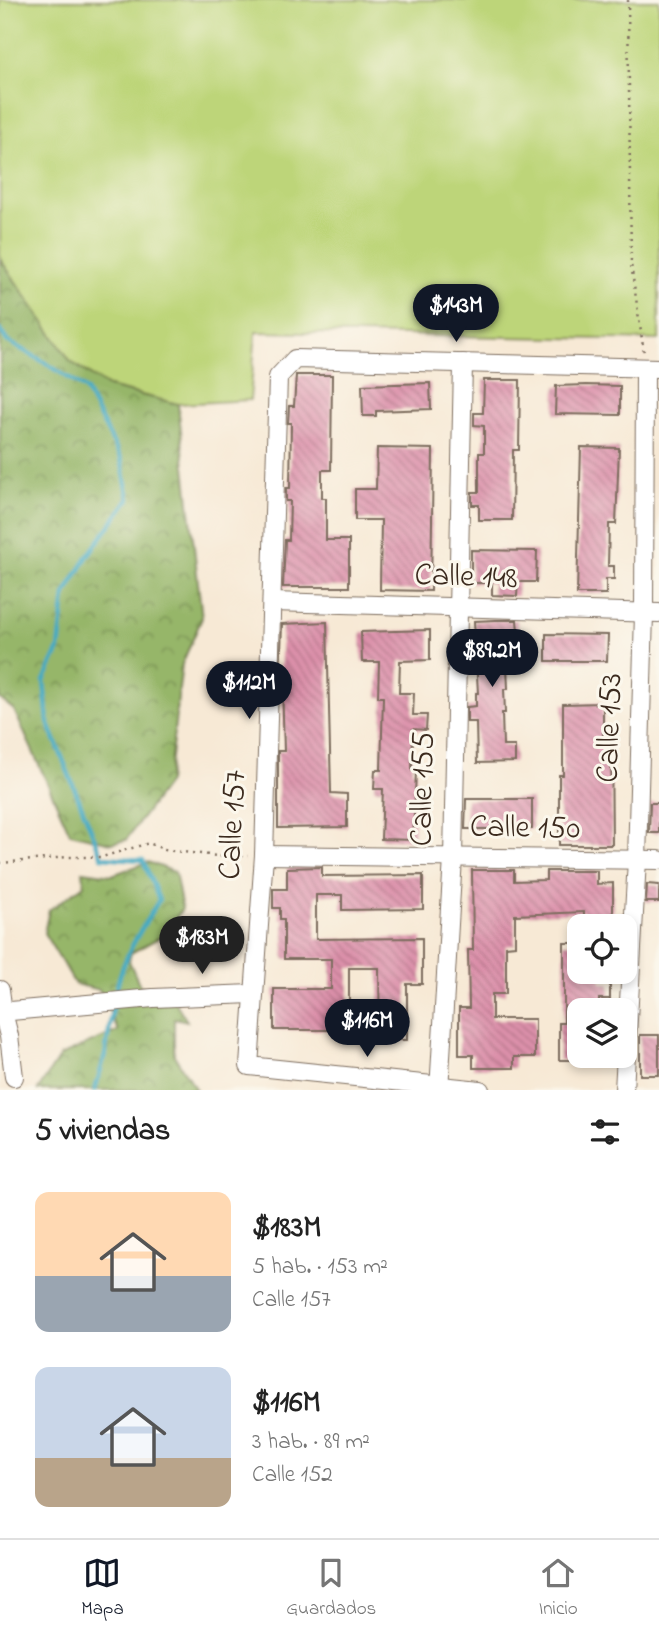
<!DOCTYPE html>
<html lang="es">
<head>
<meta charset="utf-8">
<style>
  :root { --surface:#fff; --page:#f2f2f2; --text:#222; --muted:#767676; --line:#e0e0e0; --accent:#111827 }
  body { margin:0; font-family:"Indie Flower",sans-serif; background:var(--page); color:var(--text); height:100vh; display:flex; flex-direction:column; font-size:26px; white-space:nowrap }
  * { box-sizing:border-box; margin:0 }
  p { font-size:23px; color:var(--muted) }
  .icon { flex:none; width:38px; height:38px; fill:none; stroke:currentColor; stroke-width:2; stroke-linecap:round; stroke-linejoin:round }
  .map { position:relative; height:1090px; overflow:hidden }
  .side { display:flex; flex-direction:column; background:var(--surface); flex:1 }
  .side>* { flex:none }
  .controls { position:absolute; left:567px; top:914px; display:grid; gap:14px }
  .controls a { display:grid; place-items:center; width:70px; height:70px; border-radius:14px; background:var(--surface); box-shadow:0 4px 10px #0003; font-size:35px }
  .price { position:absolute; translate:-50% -60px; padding:0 16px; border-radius:24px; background:var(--accent); color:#fff; font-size:23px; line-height:46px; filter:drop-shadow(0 2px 4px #0008) }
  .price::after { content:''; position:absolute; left:50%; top:42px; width:21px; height:16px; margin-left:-10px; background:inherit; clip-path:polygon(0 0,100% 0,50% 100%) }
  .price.selected { background:#222; color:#fff }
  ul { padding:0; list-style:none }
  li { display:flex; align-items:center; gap:21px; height:175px; padding:0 35px }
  li span { display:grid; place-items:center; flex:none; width:196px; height:140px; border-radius:14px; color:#555 }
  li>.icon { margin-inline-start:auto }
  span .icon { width:84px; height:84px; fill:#fffc; stroke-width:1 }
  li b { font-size:30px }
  h2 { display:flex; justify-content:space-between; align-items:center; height:84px; padding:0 35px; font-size:30px }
  .tabs { display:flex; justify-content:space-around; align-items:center; height:98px; border-top:2px solid var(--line); background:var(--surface); font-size:19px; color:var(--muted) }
  .tabs a { display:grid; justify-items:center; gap:4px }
  .tabs .selected { color:var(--accent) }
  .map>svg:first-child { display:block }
</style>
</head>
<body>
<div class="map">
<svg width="659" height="1090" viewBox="0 0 659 1090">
  <defs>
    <pattern id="forest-crowns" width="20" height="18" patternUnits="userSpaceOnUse" patternTransform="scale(1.75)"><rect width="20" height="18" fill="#96b669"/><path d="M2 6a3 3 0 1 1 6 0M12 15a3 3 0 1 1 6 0" fill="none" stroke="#7c9456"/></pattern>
    <pattern id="building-back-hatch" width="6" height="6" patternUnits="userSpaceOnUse" patternTransform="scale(1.75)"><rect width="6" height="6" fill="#dc90aa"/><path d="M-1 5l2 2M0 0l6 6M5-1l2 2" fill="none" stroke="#b4768a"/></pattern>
  </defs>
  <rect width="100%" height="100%" fill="#fbf7ec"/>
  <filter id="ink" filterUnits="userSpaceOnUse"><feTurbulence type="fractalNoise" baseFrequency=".0143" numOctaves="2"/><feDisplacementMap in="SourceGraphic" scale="14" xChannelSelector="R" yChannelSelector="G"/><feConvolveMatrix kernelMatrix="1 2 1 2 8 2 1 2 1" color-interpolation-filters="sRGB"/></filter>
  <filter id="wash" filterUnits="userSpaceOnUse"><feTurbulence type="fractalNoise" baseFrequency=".00686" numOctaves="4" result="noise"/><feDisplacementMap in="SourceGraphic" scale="28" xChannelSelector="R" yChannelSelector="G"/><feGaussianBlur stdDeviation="1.57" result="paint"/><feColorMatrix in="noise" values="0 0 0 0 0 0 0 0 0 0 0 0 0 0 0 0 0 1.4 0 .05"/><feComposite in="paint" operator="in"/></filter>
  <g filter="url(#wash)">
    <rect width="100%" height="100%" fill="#f7e9d5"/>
    <path fill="#bdd579" stroke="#7c804c" stroke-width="2" d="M 0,0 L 659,0 L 659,340 L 256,332 L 250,400 L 178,404 L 108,387 L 71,362 L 0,259 Z"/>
    <g fill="url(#forest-crowns)" stroke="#687044" stroke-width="2">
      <path d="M 0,259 L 71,362 L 108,387 L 178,404 L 202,618 L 182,664 L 168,782 L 126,840 L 111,843 L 70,833 L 14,710 L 0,699 Z"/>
      <path d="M 148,862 L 175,872 L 182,909 L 164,935 L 131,953 L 129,961 L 140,986 L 171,995 L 187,1021 L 174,1018 L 174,1055 L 196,1090 L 38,1090 L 60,1056 L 118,1031 L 100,990 L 75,984 L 44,933 L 49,910 L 84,885 L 83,871 L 112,875 Z"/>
    </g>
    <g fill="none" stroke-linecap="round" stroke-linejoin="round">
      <g stroke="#44aac3" stroke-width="4.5">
        <path d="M 0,330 L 7,341 L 46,363 L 85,389 L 121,458 L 129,499 L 87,557 L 65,595 L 59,649 L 44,681 L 48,722 L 102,857 L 143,860 L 159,900 C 140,931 120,961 115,997"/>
        <path d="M 95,1090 L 105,1055 L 113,1006"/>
      </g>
    </g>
    <g id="blocks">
      <g fill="url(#building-back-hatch)">
        <path d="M 296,375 L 332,375 L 331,470 L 322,470 L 322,498 L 326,498 L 326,540 L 349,540 L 349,587 L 283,587 L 285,540 L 289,540 L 290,501 L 286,501 L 286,488 L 290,488 L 291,423 L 288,423 L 289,406 L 294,406 Z"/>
        <path d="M 484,380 L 520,380 L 519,450 L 513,450 L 512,520 L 479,520 L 479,505 L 472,505 L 472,492 L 479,492 L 479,453 L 484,453 L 484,426 L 474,425 L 474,413 L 483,413 Z"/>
        <path d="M 430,383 L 431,409 L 376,411 L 376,416 L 363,416 L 362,385 Z"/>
        <path d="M 586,385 L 620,386 L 620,415 L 555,414 L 556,386 Z"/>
        <path d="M 581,447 L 619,448 L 616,524 L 609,524 L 608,566 L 614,566 L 614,579 L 606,579 L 606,594 L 577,594 Z"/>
        <path d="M 377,448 L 433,449 L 431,591 L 380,590 L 381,520 L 355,520 L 355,489 L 376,489 Z"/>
        <path d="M 471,550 L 537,551 L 536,582 L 518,582 L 517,596 L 492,595 L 492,583 L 471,583 Z"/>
        <path d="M 496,620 L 517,620 L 519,643 L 506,644 L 508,689 L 504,689 L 505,713 L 502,713 L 503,746 L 515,746 L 515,762 L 477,763 L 476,722 L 467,722 L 467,707 L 476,706 L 476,693 L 478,693 L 474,621 Z"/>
        <path d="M 327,622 L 331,793 L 347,794 L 347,827 L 278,828 L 278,751 L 284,751 L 282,681 L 280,681 L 282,624 Z"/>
        <path d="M 430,630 L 430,660 L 400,661 L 399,693 L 414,693 L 413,715 L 427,715 L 426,730 L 413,729 L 412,771 L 416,771 L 413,840 L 381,839 L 383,789 L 374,789 L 375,770 L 381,770 L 383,697 L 378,697 L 379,662 L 362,662 L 361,632 Z"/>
        <path d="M 546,634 L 608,635 L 607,661 L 546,661 Z"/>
        <path d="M 603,703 L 603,736 L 611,736 L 612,845 L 559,845 L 559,775 L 563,775 L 563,704 Z"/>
        <path d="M 466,799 L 532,799 L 532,829 L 465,829 Z"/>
        <path d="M 650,803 L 659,803 L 659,833 L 649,833 Z"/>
        <path d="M 322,867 L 322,876 L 423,875 L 423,909 L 342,910 L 342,895 L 316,895 L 316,939 L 422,938 L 422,984 L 407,984 L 407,1040 L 380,1040 L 379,968 L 349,968 L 349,1030 L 274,1030 L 274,989 L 331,989 L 331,959 L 284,959 L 284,919 L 280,919 L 280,908 L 273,908 L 273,889 L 287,889 L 287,868 Z"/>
        <path d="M 472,870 L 514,870 L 514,881 L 546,880 L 546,871 L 597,871 L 597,884 L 613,883 L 613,920 L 584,921 L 584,912 L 515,915 L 515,945 L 506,946 L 506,994 L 492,994 L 492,1019 L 535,1019 L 535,1057 L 514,1057 L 514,1068 L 473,1068 L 473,1055 L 459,1055 L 459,1008 L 469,1008 L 468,950 L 473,950 Z"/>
        <path d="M 647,884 L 659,885 L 659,902 L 646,902 Z"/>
        <path d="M 564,943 L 579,943 L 579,971 L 601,971 L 601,983 L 610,983 L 610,999 L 599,999 L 599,1010 L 579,1010 L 579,1060 L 559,1060 L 559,1023 L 564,1023 Z"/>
        <rect x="640" y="1035" width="19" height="40"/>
      </g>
    </g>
  </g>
  <g filter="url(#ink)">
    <use href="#blocks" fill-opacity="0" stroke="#7d6d5e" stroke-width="2"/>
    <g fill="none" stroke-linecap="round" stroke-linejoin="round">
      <g stroke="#7d6d5e" stroke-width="20">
        <g id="minor">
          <path d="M 272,602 L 659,613"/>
          <path d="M 264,855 L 659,860"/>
          <path d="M 0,990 L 3,1012 L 9,1036 L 14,1077"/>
          <path d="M 0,1012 L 153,998 L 252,994"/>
          <path d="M 439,1090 L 453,858 L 463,363"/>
          <path d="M 480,1090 L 249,1066 L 264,855 L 278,377 L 295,359 L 659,368"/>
          <path d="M 624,1090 L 637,860 L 644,613 L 645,368"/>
        </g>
      </g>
      <g stroke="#7d6d5e" stroke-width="2.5" stroke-dasharray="2 5" stroke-linecap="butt">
        <path d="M 628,0 L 631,264 L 644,353"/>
        <path d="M 0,863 L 68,857 L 102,857 L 149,843 L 165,850 L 227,857 L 248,856"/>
      </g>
      <use href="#minor" stroke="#fff" stroke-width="18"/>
    </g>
  </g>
  <g text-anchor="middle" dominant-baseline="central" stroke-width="6" stroke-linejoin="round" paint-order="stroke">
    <g font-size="32" fill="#3b2a1e" stroke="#fbf7ec">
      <text transform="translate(466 578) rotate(2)">Calle 148</text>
      <text transform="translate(611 728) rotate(-88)">Calle 153</text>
      <text transform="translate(424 789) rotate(-89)">Calle 155</text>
      <text transform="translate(234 825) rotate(-87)">Calle 157</text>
      <text transform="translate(525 829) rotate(1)">Calle 150</text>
    </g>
  </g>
</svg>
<div class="controls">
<a><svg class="icon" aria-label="locate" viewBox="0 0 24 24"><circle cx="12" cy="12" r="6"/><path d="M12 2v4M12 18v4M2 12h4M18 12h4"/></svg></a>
<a><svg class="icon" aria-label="layers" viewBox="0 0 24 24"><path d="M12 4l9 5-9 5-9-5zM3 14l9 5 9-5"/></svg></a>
</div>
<b class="price" style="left:456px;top:344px">$143M</b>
<b class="price" style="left:492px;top:689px">$89.2M</b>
<b class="price" style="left:249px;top:721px">$112M</b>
<b class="price selected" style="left:202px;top:976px">$183M</b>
<b class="price" style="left:367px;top:1059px">$116M</b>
</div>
<section class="side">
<h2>5 viviendas<svg class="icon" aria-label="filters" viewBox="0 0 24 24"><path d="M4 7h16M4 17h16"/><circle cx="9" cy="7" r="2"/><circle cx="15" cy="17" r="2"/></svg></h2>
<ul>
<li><span style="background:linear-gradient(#ffd9b3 60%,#9aa5b1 0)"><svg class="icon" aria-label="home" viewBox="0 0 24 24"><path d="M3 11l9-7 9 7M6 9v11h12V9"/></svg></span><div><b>$183M</b><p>5 hab. · 153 m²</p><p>Calle 157</p></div></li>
<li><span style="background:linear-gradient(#c9d6e8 65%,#b9a48a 0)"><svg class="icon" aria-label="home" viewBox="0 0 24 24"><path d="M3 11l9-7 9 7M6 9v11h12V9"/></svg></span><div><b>$116M</b><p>3 hab. · 89 m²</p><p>Calle 152</p></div></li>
</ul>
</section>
<nav class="tabs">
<a class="selected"><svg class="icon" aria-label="map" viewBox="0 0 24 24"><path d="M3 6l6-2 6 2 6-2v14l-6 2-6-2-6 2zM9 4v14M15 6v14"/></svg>Mapa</a>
<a><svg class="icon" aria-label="saved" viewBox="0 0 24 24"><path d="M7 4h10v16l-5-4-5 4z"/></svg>Guardados</a>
<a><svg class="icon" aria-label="home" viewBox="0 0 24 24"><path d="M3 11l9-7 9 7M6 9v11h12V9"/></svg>Inicio</a>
</nav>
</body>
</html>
